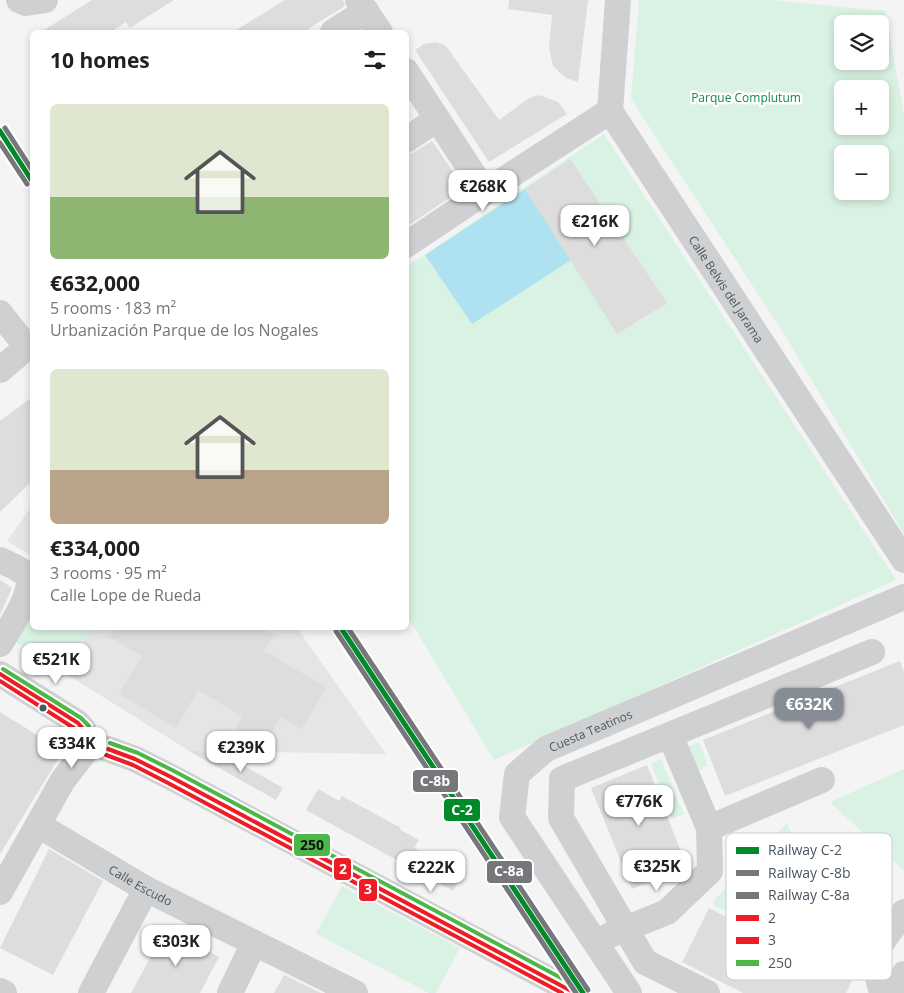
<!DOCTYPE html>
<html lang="en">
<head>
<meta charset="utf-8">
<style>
  :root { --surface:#fff; --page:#f2f2f2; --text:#202124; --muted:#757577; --accent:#868d94 }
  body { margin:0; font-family:"Open Sans",sans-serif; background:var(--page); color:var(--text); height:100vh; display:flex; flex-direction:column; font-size:19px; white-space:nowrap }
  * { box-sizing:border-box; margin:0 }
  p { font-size:16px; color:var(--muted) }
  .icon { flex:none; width:28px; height:28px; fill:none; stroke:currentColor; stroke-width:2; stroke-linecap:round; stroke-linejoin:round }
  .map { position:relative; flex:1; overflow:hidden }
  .sheet { position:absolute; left:30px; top:30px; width:379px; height:600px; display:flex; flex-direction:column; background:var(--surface); border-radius:8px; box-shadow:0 2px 8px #0003 }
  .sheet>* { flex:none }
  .controls { position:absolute; left:834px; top:15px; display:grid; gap:10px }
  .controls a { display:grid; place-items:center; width:55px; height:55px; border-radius:8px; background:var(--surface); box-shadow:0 2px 8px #0003; font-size:25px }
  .price { position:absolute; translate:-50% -42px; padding:0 11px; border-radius:10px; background:#fff; color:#222; font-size:16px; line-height:32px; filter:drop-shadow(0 1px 2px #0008) }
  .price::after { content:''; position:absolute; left:50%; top:30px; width:15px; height:11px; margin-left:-8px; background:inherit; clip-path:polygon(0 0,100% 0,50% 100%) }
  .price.on { background:var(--accent); color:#fff }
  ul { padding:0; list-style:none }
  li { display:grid; align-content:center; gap:10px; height:265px; padding:0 20px }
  li span { display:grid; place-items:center; height:155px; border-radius:8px; color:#555 }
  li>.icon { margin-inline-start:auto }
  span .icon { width:90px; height:90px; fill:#fffc; stroke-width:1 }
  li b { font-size:21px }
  h2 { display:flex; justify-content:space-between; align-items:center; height:60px; padding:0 20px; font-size:21px }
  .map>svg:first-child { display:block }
</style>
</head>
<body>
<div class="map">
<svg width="904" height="993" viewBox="0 0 904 993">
  <rect width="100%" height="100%" fill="#f4f4f4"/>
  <g fill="#e6e5e6">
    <path d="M 32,506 L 32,556 L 7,541 Z"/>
    <path d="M 92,628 L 297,628 L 386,754 L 203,751 L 199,757 L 63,672 Z"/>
  </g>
  <g fill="#d9f2e3" fill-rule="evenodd">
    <path d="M 639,0 L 772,0 L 885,11 L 904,114 L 904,534 L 784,334 L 631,99 ZM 842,24 L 880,24 L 880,61 L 842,61 ZM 842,89 L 880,89 L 880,126 L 842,126 ZM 842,154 L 880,154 L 880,191 L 842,191 Z"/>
    <path d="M 604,134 L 896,580 L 494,760 L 406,614 L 406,267 Z"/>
    <path d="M 32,606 L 32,628 L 92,628 L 63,672 L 12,640 Z"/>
    <path d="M 699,742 L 708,766 L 698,770 L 689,746 Z"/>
    <path d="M 661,759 L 673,788 L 663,793 L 651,764 Z"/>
    <path d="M 904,769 L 904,871 L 830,802 Z"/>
    <path d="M 675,794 L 684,814 L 672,819 L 665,799 Z"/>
    <path d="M 787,823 L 802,857 L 778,880 L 753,859 Z"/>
    <path d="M 749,864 L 772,886 L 740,917 L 714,906 L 713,901 Z"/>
    <path d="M 342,886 L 460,948 L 436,993 L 429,993 L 316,934 Z"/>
  </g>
  <path fill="#aee2f0" d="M 525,189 L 571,260 L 472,324 L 425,255 Z"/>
  <g fill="#ddddde">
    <path d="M 92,0 L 174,0 L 130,28 L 126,22 L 111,32 L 41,32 Z"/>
    <path d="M 285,0 L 343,0 L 345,6 L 303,32 L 233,32 Z"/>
    <path d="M 509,0 L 588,0 L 578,82 L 566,78 L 553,66 L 549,48 L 552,15 L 508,9 Z"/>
    <path d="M 436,42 L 446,46 L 499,120 L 529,98 L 539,95 L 558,102 L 567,114 L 489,162 L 415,50 L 424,44 Z"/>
    <path d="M 432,141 L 464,188 L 406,227 L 406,155 L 414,152 Z"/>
    <path d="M 570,159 L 667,303 L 617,334 L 525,189 Z"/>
    <path d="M 32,397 L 32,481 L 0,512 L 0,421 Z"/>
    <path d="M 0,580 L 12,588 L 0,615 Z"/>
    <path d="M 116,628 L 261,628 L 274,635 L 264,651 L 326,687 L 302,729 L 281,717 L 264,745 L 235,728 L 242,716 L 198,690 L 176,728 L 119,694 L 142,656 L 110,637 Z"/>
    <path d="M 900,661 L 904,672 L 904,725 L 725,796 L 703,740 Z"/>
    <path d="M 0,712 L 63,751 L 0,854 Z"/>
    <path d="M 189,751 L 220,752 L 283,788 L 276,800 Z"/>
    <path d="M 647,765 L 687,867 L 632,889 L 591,788 Z"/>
    <path d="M 318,789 L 339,801 L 342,796 L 401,828 L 400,830 L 419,840 L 414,848 L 461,876 L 453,891 L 306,810 Z"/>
    <path d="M 49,849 L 103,881 L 53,975 L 0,948 Z"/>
    <path d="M 709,908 L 852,981 L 846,993 L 743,993 L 682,962 Z"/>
    <path d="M 167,927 L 219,957 L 200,993 L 131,993 Z"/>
    <path d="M 284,975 L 321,993 L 274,993 Z"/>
  </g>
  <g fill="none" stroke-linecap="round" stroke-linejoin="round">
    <g stroke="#ced0d2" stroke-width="26">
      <path d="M 19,0 L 26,3 L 45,0"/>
      <path d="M 358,0 L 380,32"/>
      <path id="s1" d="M 618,0 L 610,111 L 904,560"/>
      <path d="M 333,32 L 366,11"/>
      <path d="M 406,71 L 485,192 L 610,111"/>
      <path d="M 406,140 L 437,119"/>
      <path d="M 406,245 L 485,192"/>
      <path d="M 0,313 L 27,347 L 0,370"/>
      <path d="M 0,560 C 8,564 22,569 27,576 C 36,589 8,631 0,644"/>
      <path d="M 0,674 L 78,723 L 84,730"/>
      <path d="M 108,749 L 135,759 L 171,777 L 575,993"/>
      <path id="s2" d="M 38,825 L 146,889 L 355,993"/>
      <path d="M 709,828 L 822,780"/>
      <path d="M 0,892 L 63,780 L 84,753"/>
      <path d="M 610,935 L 667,912 L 710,871 L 709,828 L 670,735"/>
      <path d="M 0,991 L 4,993"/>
      <path d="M 91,993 L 146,889"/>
      <path d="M 230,993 L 254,943"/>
      <path id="s3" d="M 629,993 L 512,817 L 517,774 L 546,749 L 904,597"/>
      <path d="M 707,993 L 645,962 L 561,818 L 562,779 L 872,652"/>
      <path d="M 882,993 L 872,956 L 904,912"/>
      <path d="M 891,993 L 904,974"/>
    </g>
    <g stroke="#fff" stroke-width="8">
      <g id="bus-1">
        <path d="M 0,674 L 78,723 L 84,730"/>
        <path d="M 108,749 L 135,759 L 171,777 L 575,993"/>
      </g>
    </g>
    <g stroke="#fff" stroke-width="8">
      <g id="bus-2">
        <path d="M 0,681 L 74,728 L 79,734"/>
        <path d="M 106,755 L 133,765 L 168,783 L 562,993"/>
      </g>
    </g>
    <g stroke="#fff" stroke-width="8">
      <g id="bus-3">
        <path d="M 3,669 L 81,718 L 89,726"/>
        <path d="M 110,743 L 138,753 L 174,771 L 578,987"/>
      </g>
    </g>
    <use href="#bus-1" stroke="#ee1c25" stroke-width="4"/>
    <use href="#bus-2" stroke="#ee1c25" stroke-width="4"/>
    <use href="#bus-3" stroke="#4ab747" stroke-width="4"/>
    <g stroke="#fff" stroke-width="9">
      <g id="rail-1">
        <path d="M 0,131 L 32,181"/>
        <path d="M 341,628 L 583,993"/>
      </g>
    </g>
    <g stroke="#fff" stroke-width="9">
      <g id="rail-2">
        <path d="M 0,143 L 27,184"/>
        <path d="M 336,631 L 576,993"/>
      </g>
    </g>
    <g stroke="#fff" stroke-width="9">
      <g id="rail-3">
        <path d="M 5,128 L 32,170"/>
        <path d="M 348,628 L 588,990"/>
      </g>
    </g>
    <use href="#rail-1" stroke="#008a29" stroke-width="5"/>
    <use href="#rail-2" stroke="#76777a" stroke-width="5"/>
    <use href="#rail-3" stroke="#76777a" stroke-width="5"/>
  </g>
  <circle fill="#4a5661" stroke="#fff" stroke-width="2" cx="43" cy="708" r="4.5"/>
  <g text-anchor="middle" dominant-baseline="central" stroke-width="5" stroke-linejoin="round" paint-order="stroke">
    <g font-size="12" fill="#17864f" stroke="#fff">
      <text x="746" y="97">Parque Complutum</text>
    </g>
    <g font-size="12" fill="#4a5661" stroke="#fff">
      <text stroke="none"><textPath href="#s1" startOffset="324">Calle Belvis del Jarama</textPath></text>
      <text stroke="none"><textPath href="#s3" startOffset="341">Cuesta Teatinos</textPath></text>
      <text stroke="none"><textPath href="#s2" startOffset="119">Calle Escudo</textPath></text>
    </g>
  </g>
  <rect x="726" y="833" width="166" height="147" rx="8" fill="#fff" stroke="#c9ccd0" stroke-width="1"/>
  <rect x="736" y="847" width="23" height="7" fill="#008a29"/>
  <rect x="736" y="870" width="23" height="6" fill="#76777a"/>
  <rect x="736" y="892" width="23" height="7" fill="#76777a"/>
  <rect x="736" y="915" width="23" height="6" fill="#ee1c25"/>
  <rect x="736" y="937" width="23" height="7" fill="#ee1c25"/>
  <rect x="736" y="960" width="23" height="6" fill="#4ab747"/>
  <g font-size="14" fill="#4a5661">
    <text x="768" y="855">Railway C-2</text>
    <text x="768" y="878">Railway C-8b</text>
    <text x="768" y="900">Railway C-8a</text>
    <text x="768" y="923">2</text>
    <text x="768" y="945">3</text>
    <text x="768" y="968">250</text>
  </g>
  <g stroke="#fff" stroke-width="2">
    <rect x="412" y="769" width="47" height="24" rx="5" fill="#76777a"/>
    <rect x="443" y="798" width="38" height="24" rx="5" fill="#008a29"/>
    <rect x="293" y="833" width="38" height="24" rx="5" fill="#4ab747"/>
    <rect x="333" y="857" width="19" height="24" rx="5" fill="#ee1c25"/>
    <rect x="486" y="860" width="47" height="24" rx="5" fill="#76777a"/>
    <rect x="358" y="878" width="20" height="24" rx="5" fill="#ee1c25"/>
  </g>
  <g font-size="14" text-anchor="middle" font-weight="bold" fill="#fff">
    <text x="435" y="786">C-8b</text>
    <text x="462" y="815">C-2</text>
    <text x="343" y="874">2</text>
    <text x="509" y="876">C-8a</text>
    <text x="368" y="894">3</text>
  </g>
  <g font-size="14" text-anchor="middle" font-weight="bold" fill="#111">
    <text x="312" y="850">250</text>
  </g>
</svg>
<div class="controls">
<a><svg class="icon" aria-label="layers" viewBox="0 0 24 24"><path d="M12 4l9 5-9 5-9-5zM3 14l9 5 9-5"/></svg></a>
<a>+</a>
<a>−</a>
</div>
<b class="price" style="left:483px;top:212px">€268K</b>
<b class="price" style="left:595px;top:247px">€216K</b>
<b class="price" style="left:56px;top:685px">€521K</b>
<b class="price on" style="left:809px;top:730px">€632K</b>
<b class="price" style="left:72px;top:769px">€334K</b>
<b class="price" style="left:241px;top:773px">€239K</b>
<b class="price" style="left:639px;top:827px">€776K</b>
<b class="price" style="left:657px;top:892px">€325K</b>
<b class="price" style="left:431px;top:893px">€222K</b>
<b class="price" style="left:176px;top:967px">€303K</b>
<section class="sheet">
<h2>10 homes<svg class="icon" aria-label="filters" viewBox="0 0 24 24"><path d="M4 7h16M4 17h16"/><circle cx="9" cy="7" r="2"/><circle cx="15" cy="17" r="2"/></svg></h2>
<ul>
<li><span style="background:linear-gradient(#dfe7d0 60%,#8fb573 0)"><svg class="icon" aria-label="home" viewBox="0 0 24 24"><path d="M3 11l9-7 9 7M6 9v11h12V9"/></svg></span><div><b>€632,000</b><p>5 rooms · 183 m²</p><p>Urbanización Parque de los Nogales</p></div></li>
<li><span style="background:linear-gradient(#dfe7d0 65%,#b9a48a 0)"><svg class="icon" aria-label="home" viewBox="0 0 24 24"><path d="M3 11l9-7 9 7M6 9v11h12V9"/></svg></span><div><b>€334,000</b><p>3 rooms · 95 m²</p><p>Calle Lope de Rueda</p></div></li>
</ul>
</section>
</div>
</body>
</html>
